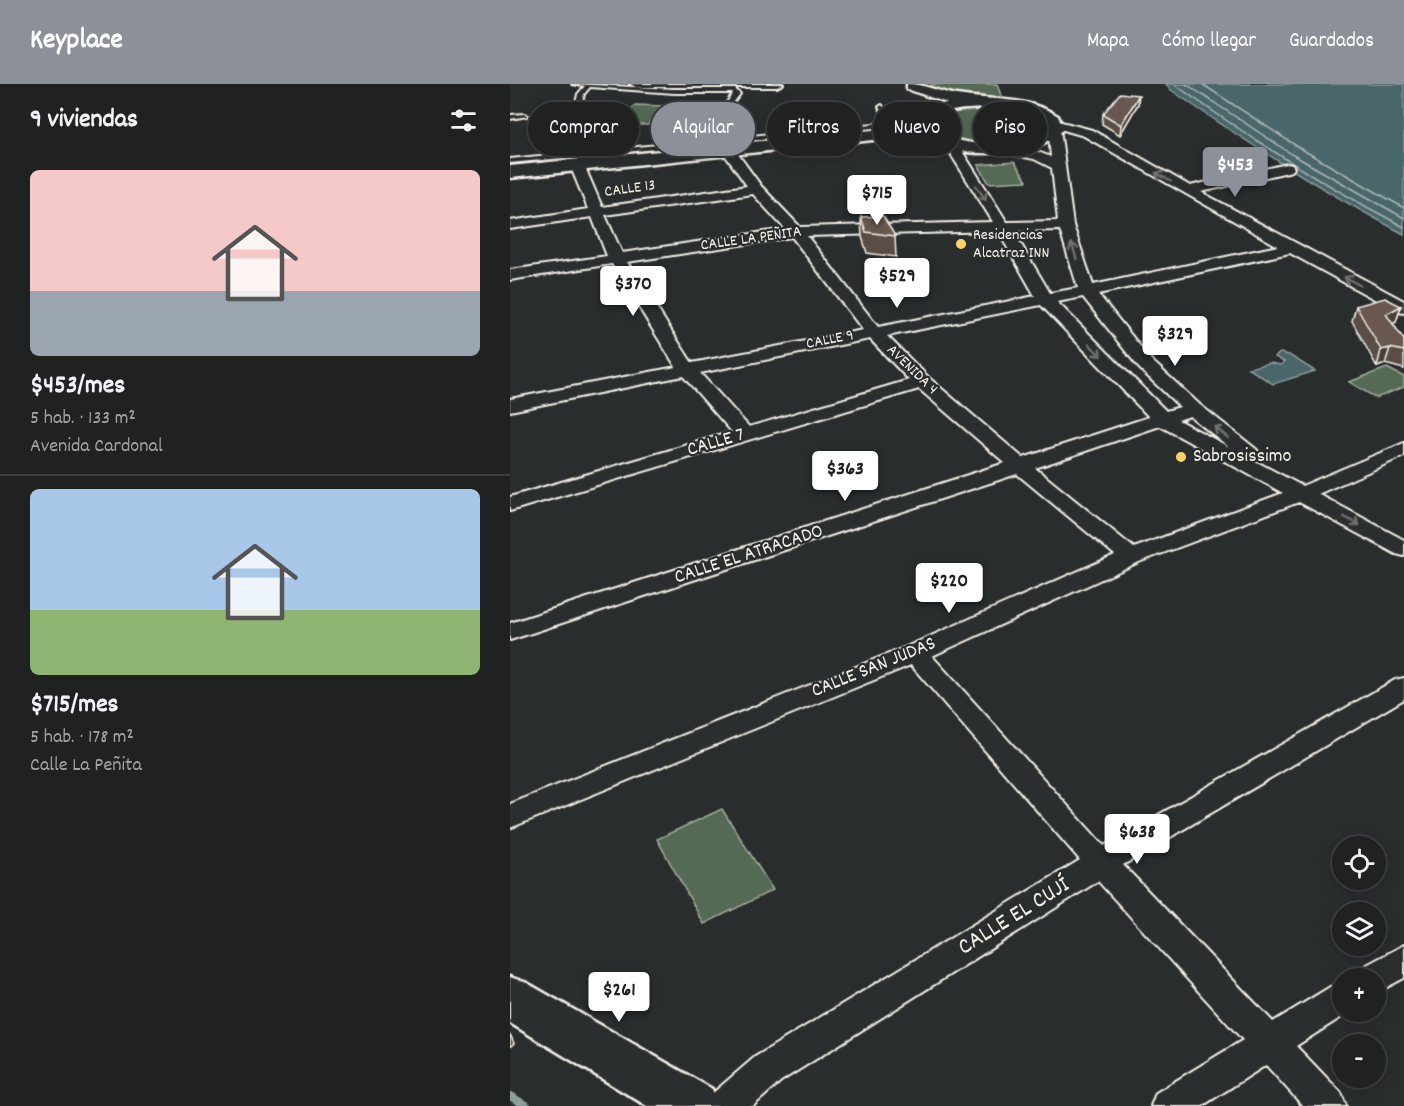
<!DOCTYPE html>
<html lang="es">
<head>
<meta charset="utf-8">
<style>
  :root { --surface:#202222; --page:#282a2a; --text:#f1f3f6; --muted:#a2a4a5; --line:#3d3f40; --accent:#8c9099 }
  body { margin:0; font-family:Dekko,sans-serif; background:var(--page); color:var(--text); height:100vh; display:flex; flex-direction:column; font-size:22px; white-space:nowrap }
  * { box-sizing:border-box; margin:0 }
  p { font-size:20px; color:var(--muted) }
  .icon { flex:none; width:33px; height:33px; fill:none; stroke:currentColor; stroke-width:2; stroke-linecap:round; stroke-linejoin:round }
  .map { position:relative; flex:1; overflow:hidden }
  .sheet { display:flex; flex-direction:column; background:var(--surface); width:510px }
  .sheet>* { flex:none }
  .banner { position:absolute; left:18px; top:18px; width:570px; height:54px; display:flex; gap:12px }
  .tools { position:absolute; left:822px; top:752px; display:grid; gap:12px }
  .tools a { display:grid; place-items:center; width:54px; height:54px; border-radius:50%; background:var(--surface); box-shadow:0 3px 15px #0003,0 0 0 2px var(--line); font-size:30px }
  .price { position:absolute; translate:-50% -51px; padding:0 14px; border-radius:6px; background:#fff; color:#222; font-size:20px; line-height:39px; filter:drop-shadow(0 2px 3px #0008) }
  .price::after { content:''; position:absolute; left:50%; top:36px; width:18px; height:14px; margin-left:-9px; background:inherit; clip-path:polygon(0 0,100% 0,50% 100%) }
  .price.current { background:var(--accent); color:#fff }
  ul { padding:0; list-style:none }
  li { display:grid; align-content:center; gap:12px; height:318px; padding:0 30px }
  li+li { border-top:2px solid var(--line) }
  li span { display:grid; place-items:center; height:186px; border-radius:9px; color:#555 }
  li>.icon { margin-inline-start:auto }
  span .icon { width:108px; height:108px; fill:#fffc; stroke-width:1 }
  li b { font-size:26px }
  h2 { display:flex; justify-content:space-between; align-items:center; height:72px; padding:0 30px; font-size:26px }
  .chip { padding:0 21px; border-radius:27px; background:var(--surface); box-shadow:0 3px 15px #0003,0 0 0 2px var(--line); font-size:21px; line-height:54px }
  .chip.current { background:var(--accent); color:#fff }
  header { display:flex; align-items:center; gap:36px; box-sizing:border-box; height:84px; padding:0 30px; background:var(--accent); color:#fff }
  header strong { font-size:28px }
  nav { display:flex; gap:33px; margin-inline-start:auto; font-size:21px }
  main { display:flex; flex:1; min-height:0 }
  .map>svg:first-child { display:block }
</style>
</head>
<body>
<header>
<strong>Keyplace</strong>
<nav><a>Mapa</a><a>Cómo llegar</a><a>Guardados</a></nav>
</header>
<main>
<section class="sheet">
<h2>9 viviendas<svg class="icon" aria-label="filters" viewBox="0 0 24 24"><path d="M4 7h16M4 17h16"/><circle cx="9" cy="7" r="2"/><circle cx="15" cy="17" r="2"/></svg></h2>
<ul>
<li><span style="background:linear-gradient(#f6c9c9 65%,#9aa5b1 0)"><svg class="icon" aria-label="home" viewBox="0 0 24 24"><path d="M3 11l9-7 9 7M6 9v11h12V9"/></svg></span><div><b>$453/mes</b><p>5 hab. · 133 m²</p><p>Avenida Cardonal</p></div></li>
<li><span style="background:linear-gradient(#a9c7e8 65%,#8fb573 0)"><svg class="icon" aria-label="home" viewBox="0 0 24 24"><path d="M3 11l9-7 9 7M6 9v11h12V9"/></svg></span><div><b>$715/mes</b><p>5 hab. · 178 m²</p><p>Calle La Peñita</p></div></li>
</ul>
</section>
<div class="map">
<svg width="894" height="1022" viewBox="0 0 894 1022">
  <rect width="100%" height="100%" fill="#2a2d2e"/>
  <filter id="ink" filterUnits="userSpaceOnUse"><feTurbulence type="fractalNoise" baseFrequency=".0167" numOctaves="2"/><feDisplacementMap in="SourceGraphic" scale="12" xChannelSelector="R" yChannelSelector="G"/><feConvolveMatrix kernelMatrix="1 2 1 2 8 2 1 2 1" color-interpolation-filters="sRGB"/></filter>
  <g filter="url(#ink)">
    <g fill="#556a55" stroke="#a4ae9e" stroke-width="1.5">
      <path d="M 422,0 L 487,0 L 492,14 C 469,14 439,17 420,3 Z"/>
      <path d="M 125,21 L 153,22 L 138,41 L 109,41 Z"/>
      <path d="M 482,22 L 527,31 L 538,42 C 534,46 529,52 523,54 C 498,63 440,65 423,42 C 429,21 464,24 482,22 Z"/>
      <path d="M 504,78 L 517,97 L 479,99 L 468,81 Z"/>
      <path d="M 877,284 L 894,293 L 894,303 L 866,314 L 839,298 Z"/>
      <path d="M 212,725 L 263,806 L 194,840 L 147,755 Z"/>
    </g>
    <g fill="#48666a" stroke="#8d9e9c" stroke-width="1.5">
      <path d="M 656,0 L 894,0 L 894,150 C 813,108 736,58 661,6 Z"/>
      <path d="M 770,269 L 779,271 L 805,287 L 763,300 L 738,284 L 760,279 L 771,281 L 774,278 L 765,273 Z"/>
    </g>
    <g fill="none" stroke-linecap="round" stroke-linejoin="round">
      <g stroke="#afb9b6" stroke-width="1.5">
        <path d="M 664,0 C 738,53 814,101 894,143"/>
        <path d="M 676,0 L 783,71 L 894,134"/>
        <path d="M 692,0 L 791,65 L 894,124"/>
      </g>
      <path stroke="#8d9e9c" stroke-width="8" d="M 0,1012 L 17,1022"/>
      <g stroke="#f4f1e8" stroke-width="4">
        <g id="service">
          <path d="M 62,0 L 164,5 L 225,5 L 230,10 L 213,32 L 210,30 L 223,9 L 164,9 L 80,3 L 74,10 L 70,29 L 67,31 L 64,29 L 68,10 L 75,2 Z"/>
          <path d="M 372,21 L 382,36 L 364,44 L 0,79 L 0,75 L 48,70 L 56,32 L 59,30 L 62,32 L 55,70 L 363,40 L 376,35 L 369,23 Z"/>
          <path d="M 0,31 L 15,30 L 18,32 L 0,35 Z"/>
        </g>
      </g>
      <g stroke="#f4f1e8" stroke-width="4">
        <g id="minor">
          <path d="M 120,0 L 273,0 L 267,3 L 126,3 Z"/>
          <path d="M 544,36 L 582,46 L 680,102 L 777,80 L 782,81 L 784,84 L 782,87 L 691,108 L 894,217 L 894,229 L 888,228 L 780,169 L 588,210 L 641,276 L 690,321 L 746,365 L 749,369 L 746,373 L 741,375 L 792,402 L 894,359 L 894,372 L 808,410 L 894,456 L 894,472 L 886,470 L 789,418 L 629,478 L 422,572 L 594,762 L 885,596 L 894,594 L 894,615 L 613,781 L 763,938 L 820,903 L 832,899 L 832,927 L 841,927 L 786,962 L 831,1009 L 836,1022 L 793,1022 L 756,981 L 692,1022 L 641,1022 L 646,1009 L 733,956 L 588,797 L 271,997 L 243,1022 L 198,1022 L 203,1009 L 245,973 L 570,776 L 401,581 L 0,744 L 0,720 L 396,563 L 605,471 L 507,390 L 0,556 L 0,539 L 495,379 L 409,305 L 0,427 L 0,413 L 222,348 L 173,292 L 0,327 L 0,315 L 166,283 L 102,180 L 0,196 L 0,186 L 97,172 L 82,133 L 0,145 L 0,137 L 78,125 L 60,81 L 67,77 L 74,81 L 92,123 L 237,102 L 211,65 L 217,61 L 222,62 L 251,102 L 290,143 L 483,138 L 434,59 L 440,55 L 445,56 L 497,138 L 548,137 L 542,84 L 524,75 L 479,66 L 478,63 L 484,59 L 528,68 L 541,73 L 538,40 ZM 550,45 L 574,52 L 768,162 L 583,201 L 563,141 ZM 243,110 L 275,145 L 112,169 L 95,131 ZM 550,146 L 568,204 L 540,209 L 503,147 ZM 488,147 L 525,212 L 368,243 L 297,152 ZM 282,153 L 353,246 L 182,279 L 117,178 ZM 573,213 L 629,284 L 670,323 L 656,327 L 547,218 ZM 531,221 L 639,333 L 513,374 L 419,294 L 377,252 ZM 360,255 L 399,296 L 239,343 L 190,289 ZM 680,332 L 719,363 L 668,336 ZM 650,342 L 773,409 L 624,464 L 525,384 Z"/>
          <path d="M 894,861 L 894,894 L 866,909 L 866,894 L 848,894 L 853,883 Z"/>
        </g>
      </g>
      <g stroke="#f4f1e8" stroke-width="5">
        <g id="secondary">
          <path d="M 397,0 C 415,0 429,8 447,11 C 482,17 517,12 548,32 L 553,45 C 531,75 436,77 411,51 L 0,94 L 0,82 L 403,42 C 408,27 423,22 437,19 L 397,5 ZM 476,24 L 512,28 L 534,38 L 535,43 C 507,65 446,67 420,41 C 430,24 458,25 476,24 Z"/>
          <path d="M 0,893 L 17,899 L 202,1005 L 209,1022 L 137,1022 L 0,939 Z"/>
        </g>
      </g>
      <use href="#service" fill="#2a2d2e" fill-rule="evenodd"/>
      <use href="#minor" fill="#2a2d2e" fill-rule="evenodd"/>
      <use href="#secondary" fill="#2a2d2e" fill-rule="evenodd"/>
    </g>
    <g fill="#5a4d45" stroke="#f4f1e8" stroke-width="1.5">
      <path d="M 628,20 L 610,51 L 592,40 L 593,30 Z"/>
      <path d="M 351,133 L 385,152 L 386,173 L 357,169 L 352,153 Z"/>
      <path d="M 846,222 L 891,222 L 886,238 L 883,240 L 894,256 L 894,285 L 875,280 L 867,283 L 842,237 Z"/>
    </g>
    <g fill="#4a3e38" stroke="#f4f1e8" stroke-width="1.5">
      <path d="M 629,11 L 628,20 L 610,51 L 611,41 Z"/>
      <path d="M 891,222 L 886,238 L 872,246 L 876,230 Z"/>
      <path d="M 880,264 L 875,280 L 867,283 L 871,266 Z"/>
      <path d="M 0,950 L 4,959 L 0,963 Z"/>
    </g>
    <g fill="#695950" stroke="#f4f1e8" stroke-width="1.5">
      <path d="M 610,9 L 629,11 L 611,41 L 593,30 Z"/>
      <path d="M 373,132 L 385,152 L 356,148 L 351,133 Z"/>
      <path d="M 875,214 L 891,222 L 876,230 L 894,256 L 894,267 L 880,264 L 871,266 L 846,222 Z"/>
    </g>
    <defs><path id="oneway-shaft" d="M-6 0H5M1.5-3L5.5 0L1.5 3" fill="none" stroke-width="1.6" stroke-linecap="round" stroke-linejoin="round" transform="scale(1.5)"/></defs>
    <g stroke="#71726f">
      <use href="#oneway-shaft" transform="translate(653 93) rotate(-150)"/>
      <use href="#oneway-shaft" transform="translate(471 109) rotate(57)"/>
      <use href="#oneway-shaft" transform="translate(564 167) rotate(-108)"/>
      <use href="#oneway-shaft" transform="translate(842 197) rotate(-152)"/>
      <use href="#oneway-shaft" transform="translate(585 266) rotate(46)"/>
      <use href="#oneway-shaft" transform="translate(711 348) rotate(-141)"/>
      <use href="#oneway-shaft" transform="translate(842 437) rotate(28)"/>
    </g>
  </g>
  <g fill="#ffd166" stroke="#2a2d2e" stroke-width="2">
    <circle cx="451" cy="160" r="6"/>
    <circle cx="671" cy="373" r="6"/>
  </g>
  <g text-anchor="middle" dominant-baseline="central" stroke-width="4.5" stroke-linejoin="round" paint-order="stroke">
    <g font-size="16" fill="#f4f1e8" stroke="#2a2d2e">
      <text transform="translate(120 105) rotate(-8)">CALLE 13</text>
      <text transform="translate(241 155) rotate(-8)">CALLE LA PEÑITA</text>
      <text transform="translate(320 256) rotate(-11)">CALLE 9</text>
      <text transform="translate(402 286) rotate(44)">AVENIDA 4</text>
    </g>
    <g font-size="16" fill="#f4f1e8" stroke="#2a2d2e" text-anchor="start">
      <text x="463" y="151">Residencias<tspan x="463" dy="18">Alcatraz INN</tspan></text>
    </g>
    <g font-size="20" fill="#f4f1e8" stroke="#2a2d2e">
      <text transform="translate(206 359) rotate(-16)">CALLE 7</text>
      <text transform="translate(239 471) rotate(-18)">CALLE EL ATRACADO</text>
      <text transform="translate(364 584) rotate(-22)">CALLE SAN JUDAS</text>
    </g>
    <g font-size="20" fill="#f4f1e8" stroke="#2a2d2e" text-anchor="start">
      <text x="683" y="373">Sabrosissimo</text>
    </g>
    <g font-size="24" fill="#f4f1e8" stroke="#2a2d2e">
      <text transform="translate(504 833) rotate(-32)">CALLE EL CUJÍ</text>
    </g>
  </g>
</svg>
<div class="tools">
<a><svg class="icon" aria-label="locate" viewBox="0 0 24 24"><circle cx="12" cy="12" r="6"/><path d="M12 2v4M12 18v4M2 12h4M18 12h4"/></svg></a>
<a><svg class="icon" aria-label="layers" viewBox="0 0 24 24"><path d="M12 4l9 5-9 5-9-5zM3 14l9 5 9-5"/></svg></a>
<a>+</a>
<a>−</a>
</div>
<b class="price current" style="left:725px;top:114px">$453</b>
<b class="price" style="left:367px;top:142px">$715</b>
<b class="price" style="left:387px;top:225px">$529</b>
<b class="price" style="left:123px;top:233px">$370</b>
<b class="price" style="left:665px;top:283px">$329</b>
<b class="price" style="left:335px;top:418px">$363</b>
<b class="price" style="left:439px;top:530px">$220</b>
<b class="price" style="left:627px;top:781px">$638</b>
<b class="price" style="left:109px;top:939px">$261</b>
<div class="banner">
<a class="chip">Comprar</a>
<a class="chip current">Alquilar</a>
<a class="chip">Filtros</a>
<a class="chip">Nuevo</a>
<a class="chip">Piso</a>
</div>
</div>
</main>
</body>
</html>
